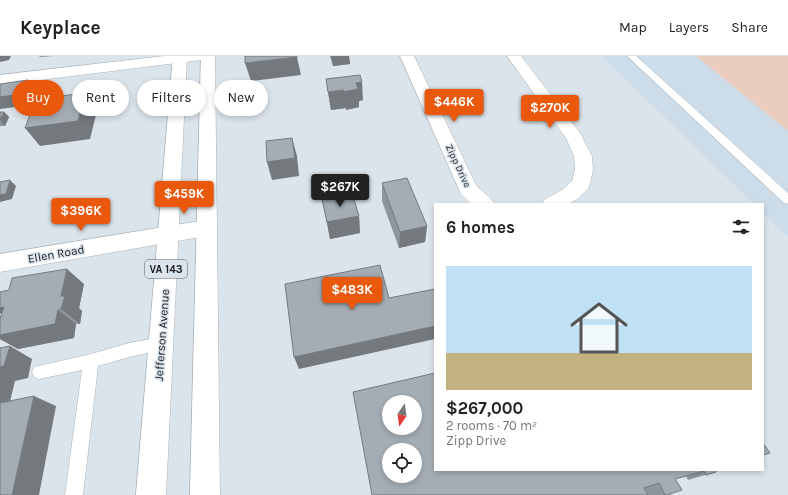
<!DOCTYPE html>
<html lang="en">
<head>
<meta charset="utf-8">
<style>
  :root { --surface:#fff; --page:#f6f6f6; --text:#222; --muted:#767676; --line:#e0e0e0; --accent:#ea580c }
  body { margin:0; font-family:Karla,sans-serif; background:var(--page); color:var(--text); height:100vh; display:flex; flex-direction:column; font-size:15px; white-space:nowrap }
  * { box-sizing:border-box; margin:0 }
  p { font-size:13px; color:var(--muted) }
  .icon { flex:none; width:22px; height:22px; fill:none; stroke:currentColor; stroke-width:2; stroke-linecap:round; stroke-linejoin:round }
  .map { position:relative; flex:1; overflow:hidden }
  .sheet { position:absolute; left:434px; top:147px; width:330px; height:268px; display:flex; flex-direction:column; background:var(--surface); border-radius:0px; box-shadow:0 2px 6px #0003 }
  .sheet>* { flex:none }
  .banner { position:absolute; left:12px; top:24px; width:362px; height:36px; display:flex; gap:8px }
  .needle { width:26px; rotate:193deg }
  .fabs { position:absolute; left:382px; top:339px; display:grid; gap:8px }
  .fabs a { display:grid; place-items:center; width:40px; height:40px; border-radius:50%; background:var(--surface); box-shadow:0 2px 6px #0003; font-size:20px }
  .price { position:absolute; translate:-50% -34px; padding:0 9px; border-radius:4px; background:var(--accent); color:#fff; font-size:13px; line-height:26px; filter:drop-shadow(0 1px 2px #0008) }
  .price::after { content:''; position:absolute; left:50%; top:24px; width:12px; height:9px; margin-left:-6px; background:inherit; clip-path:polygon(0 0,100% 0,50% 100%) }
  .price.active { background:#222; color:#fff }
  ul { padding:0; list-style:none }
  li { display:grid; align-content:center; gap:8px; height:212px; padding:0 12px }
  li+li { border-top:1px solid var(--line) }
  li span { display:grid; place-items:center; height:124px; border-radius:0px; color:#555 }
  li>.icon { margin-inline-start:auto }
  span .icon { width:72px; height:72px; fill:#fffc; stroke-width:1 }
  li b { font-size:17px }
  h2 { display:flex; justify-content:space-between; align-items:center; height:48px; padding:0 12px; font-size:17px }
  .pill { padding:0 14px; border-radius:18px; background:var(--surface); box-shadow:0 2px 6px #0003; font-size:14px; line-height:36px }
  .pill.active { background:var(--accent); color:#fff }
  header { display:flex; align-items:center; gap:24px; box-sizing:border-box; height:56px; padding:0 20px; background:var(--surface); border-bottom:1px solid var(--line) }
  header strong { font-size:19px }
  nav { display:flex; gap:22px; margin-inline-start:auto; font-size:14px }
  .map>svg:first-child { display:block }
</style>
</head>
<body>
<header>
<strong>Keyplace</strong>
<nav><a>Map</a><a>Layers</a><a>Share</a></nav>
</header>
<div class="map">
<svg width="788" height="439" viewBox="0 0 788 439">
  <rect width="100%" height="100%" fill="#dce4eb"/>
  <path fill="#cddce9" d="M 601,0 L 788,0 L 788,181 L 763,157 L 763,148 L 754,148 Z"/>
  <path fill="#eacdbe" d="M 696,0 L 788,0 L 788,75 Z"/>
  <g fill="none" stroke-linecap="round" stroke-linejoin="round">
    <g stroke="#abb3ba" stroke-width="1">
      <g id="lane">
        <path d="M 627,0 L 636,0 L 788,137 L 788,148 L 784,147 Z"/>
        <path d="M 161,281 L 166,283 L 168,288 L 166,293 L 129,301 L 98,310 L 83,439 L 65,439 L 82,314 L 39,323 L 34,321 L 32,316 L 34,311 L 91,298 L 129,287 Z"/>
      </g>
    </g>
    <g stroke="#abb3ba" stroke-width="1">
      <g id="street">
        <path d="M 164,0 L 208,0 L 206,3 L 201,4 L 0,29 L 0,19 Z"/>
        <path d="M 400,0 L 414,0 L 476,129 C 482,136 490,140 495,148 L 471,148 L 461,138 Z"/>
        <path d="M 507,0 L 521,0 L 580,77 L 592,100 L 593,114 L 590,128 L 588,133 L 576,144 L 568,148 L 542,148 L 545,143 L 562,134 L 572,125 L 575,114 L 574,100 L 566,82 Z"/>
        <path d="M 206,164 L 213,166 L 216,172 L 213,178 L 206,180 L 0,216 L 0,198 Z"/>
      </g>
    </g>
    <g stroke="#abb3ba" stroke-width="1">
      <g id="primary">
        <path d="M 173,0 L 187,0 L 166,439 L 136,439 Z"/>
        <path d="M 201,0 L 215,0 L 220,439 L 190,439 Z"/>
      </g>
    </g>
    <use href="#lane" fill="#fff" fill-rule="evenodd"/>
    <use href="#street" fill="#fff" fill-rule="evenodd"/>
    <use href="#primary" fill="#fff" fill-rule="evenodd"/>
  </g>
  <g fill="#8e959b">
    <path d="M 39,0 L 54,0 L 40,1 Z"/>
    <path d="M 330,0 L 349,0 L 350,8 L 333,10 Z"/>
    <path d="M 326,23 L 363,44 L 359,45 L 359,51 L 346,54 L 346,52 L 331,54 Z"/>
    <path d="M 0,56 L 4,56 L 9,61 L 5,70 L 0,70 Z"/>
    <path d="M 382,127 L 427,170 L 425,186 L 399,192 L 382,145 Z"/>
    <path d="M 322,143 L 359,160 L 360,177 L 330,183 Z"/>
    <path d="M 84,228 L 79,252 L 82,255 L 80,268 L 76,268 L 74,282 L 18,293 L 0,283 L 0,263 L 1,258 L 0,257 L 0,236 Z"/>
    <path d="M 435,414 L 721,414 L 688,424 L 686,420 L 676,423 L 667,439 L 372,439 Z"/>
  </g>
  <g fill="#74797e">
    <path d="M 0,0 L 11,0 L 9,4 L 0,6 Z"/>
    <path d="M 331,0 L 349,0 L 350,8 L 333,10 Z"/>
    <path d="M 297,1 L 301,19 L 251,25 L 245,7 Z"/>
    <path d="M 28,24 L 36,35 L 30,49 L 0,53 L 0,41 Z"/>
    <path d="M 362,26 L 363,44 L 359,45 L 359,51 L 346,54 L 344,36 L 356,27 Z"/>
    <path d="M 344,34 L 346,52 L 331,54 L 328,36 Z"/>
    <path d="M 85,37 L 97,55 L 90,83 L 40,90 L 25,72 Z"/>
    <path d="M 4,56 L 9,61 L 5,70 L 0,64 Z"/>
    <path d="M 292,82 L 297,100 L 299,120 L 272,124 L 267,106 Z"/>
    <path d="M 10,124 L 16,130 L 12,143 L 0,146 L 0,139 Z"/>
    <path d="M 359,160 L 360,177 L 330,183 L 327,166 Z"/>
    <path d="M 427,170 L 425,186 L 399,192 L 400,176 Z"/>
    <path d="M 67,213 L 84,228 L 79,252 L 82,255 L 80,268 L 61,253 L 61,240 Z"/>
    <path d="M 0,244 L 4,251 L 16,267 L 0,257 Z"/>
    <path d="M 58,254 L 76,268 L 74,282 L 18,293 L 0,283 L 0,279 Z"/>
    <path d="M 435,270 L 435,283 L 299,313 L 294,301 Z"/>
    <path d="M 10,290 L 32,303 L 28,322 L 15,325 L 6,362 L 0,359 L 0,311 Z"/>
    <path d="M 34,340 L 56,350 L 39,439 L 12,439 Z"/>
  </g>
  <g fill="#a5adb4" stroke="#74797e" fill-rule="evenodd">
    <path d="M 245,0 L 297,0 L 297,1 L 245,7 Z"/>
    <path d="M 360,19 L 362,26 L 356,27 L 358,33 L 344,36 L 344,34 L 328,36 L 326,23 Z"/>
    <path d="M 28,24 L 22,38 L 0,41 L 0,28 Z"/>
    <path d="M 85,37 L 78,65 L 25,72 L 36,43 Z"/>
    <path d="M 34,48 L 32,52 L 30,53 L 31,49 Z"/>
    <path d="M 0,56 L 4,56 L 0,64 Z"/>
    <path d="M 292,82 L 295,102 L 267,106 L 266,85 Z"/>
    <path d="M 407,122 L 427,170 L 400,176 L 382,127 Z"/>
    <path d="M 10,124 L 6,138 L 0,139 L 0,126 Z"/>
    <path d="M 352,137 L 359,160 L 327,166 L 322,143 Z"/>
    <path d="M 380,209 L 389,242 L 435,233 L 435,270 L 294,301 L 285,228 Z"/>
    <path d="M 67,213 L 61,240 L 65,240 L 61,253 L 58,254 L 55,268 L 0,279 L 0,263 L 4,251 L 0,252 L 0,236 L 9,234 L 12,222 Z"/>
    <path d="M 10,290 L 4,310 L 0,311 L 0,292 Z"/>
    <path d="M 435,317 L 435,414 L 715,414 L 716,416 L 706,419 L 704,415 L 675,423 L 682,434 L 667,439 L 665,439 L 659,427 L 644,432 L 648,439 L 372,439 L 353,336 ZM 389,346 L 415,346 L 415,372 L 389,372 ZM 389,394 L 415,394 L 415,420 L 389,420 Z"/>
    <path d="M 34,340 L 12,439 L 0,439 L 0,347 Z"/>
    <path d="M 763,387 L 770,397 L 763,399 Z"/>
  </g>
  <g text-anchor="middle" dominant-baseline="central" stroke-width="3" stroke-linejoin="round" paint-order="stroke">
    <g font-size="10" fill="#1a1d20" stroke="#dce4eb">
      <text transform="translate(458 110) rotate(65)">Zipp Drive</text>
    </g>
    <rect fill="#dce4eb" stroke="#54595d" stroke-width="1" x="145" y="204" width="42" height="18" rx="3"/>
    <g font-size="11" font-weight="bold" fill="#1a1d20">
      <text x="166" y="213">VA 143</text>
    </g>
    <g font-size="12" fill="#1a1d20" stroke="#dce4eb">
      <text transform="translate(56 198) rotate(-10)">Ellen Road</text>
      <text transform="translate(162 279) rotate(-86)">Jefferson Avenue</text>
    </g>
  </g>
</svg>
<div class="fabs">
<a><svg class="needle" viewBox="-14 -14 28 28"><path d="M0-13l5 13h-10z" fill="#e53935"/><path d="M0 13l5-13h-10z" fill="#767676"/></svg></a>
<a><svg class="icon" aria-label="locate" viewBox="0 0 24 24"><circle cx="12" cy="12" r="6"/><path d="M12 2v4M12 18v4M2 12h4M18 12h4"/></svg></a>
</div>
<b class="price" style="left:454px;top:67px">$446K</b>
<b class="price" style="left:550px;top:73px">$270K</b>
<b class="price active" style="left:340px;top:152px">$267K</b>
<b class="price" style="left:184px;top:159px">$459K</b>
<b class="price" style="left:81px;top:176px">$396K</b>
<b class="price" style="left:352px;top:255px">$483K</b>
<div class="banner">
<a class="pill active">Buy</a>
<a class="pill">Rent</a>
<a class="pill">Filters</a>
<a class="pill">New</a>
</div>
<section class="sheet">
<h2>6 homes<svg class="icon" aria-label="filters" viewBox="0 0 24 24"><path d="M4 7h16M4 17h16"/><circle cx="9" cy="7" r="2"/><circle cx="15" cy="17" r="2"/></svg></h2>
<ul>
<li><span style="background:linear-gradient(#bfe0f5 70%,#c2b280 0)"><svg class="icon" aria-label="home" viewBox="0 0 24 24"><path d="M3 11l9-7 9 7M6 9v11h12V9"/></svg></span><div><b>$267,000</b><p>2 rooms · 70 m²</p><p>Zipp Drive</p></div></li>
</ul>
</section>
</div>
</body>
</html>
